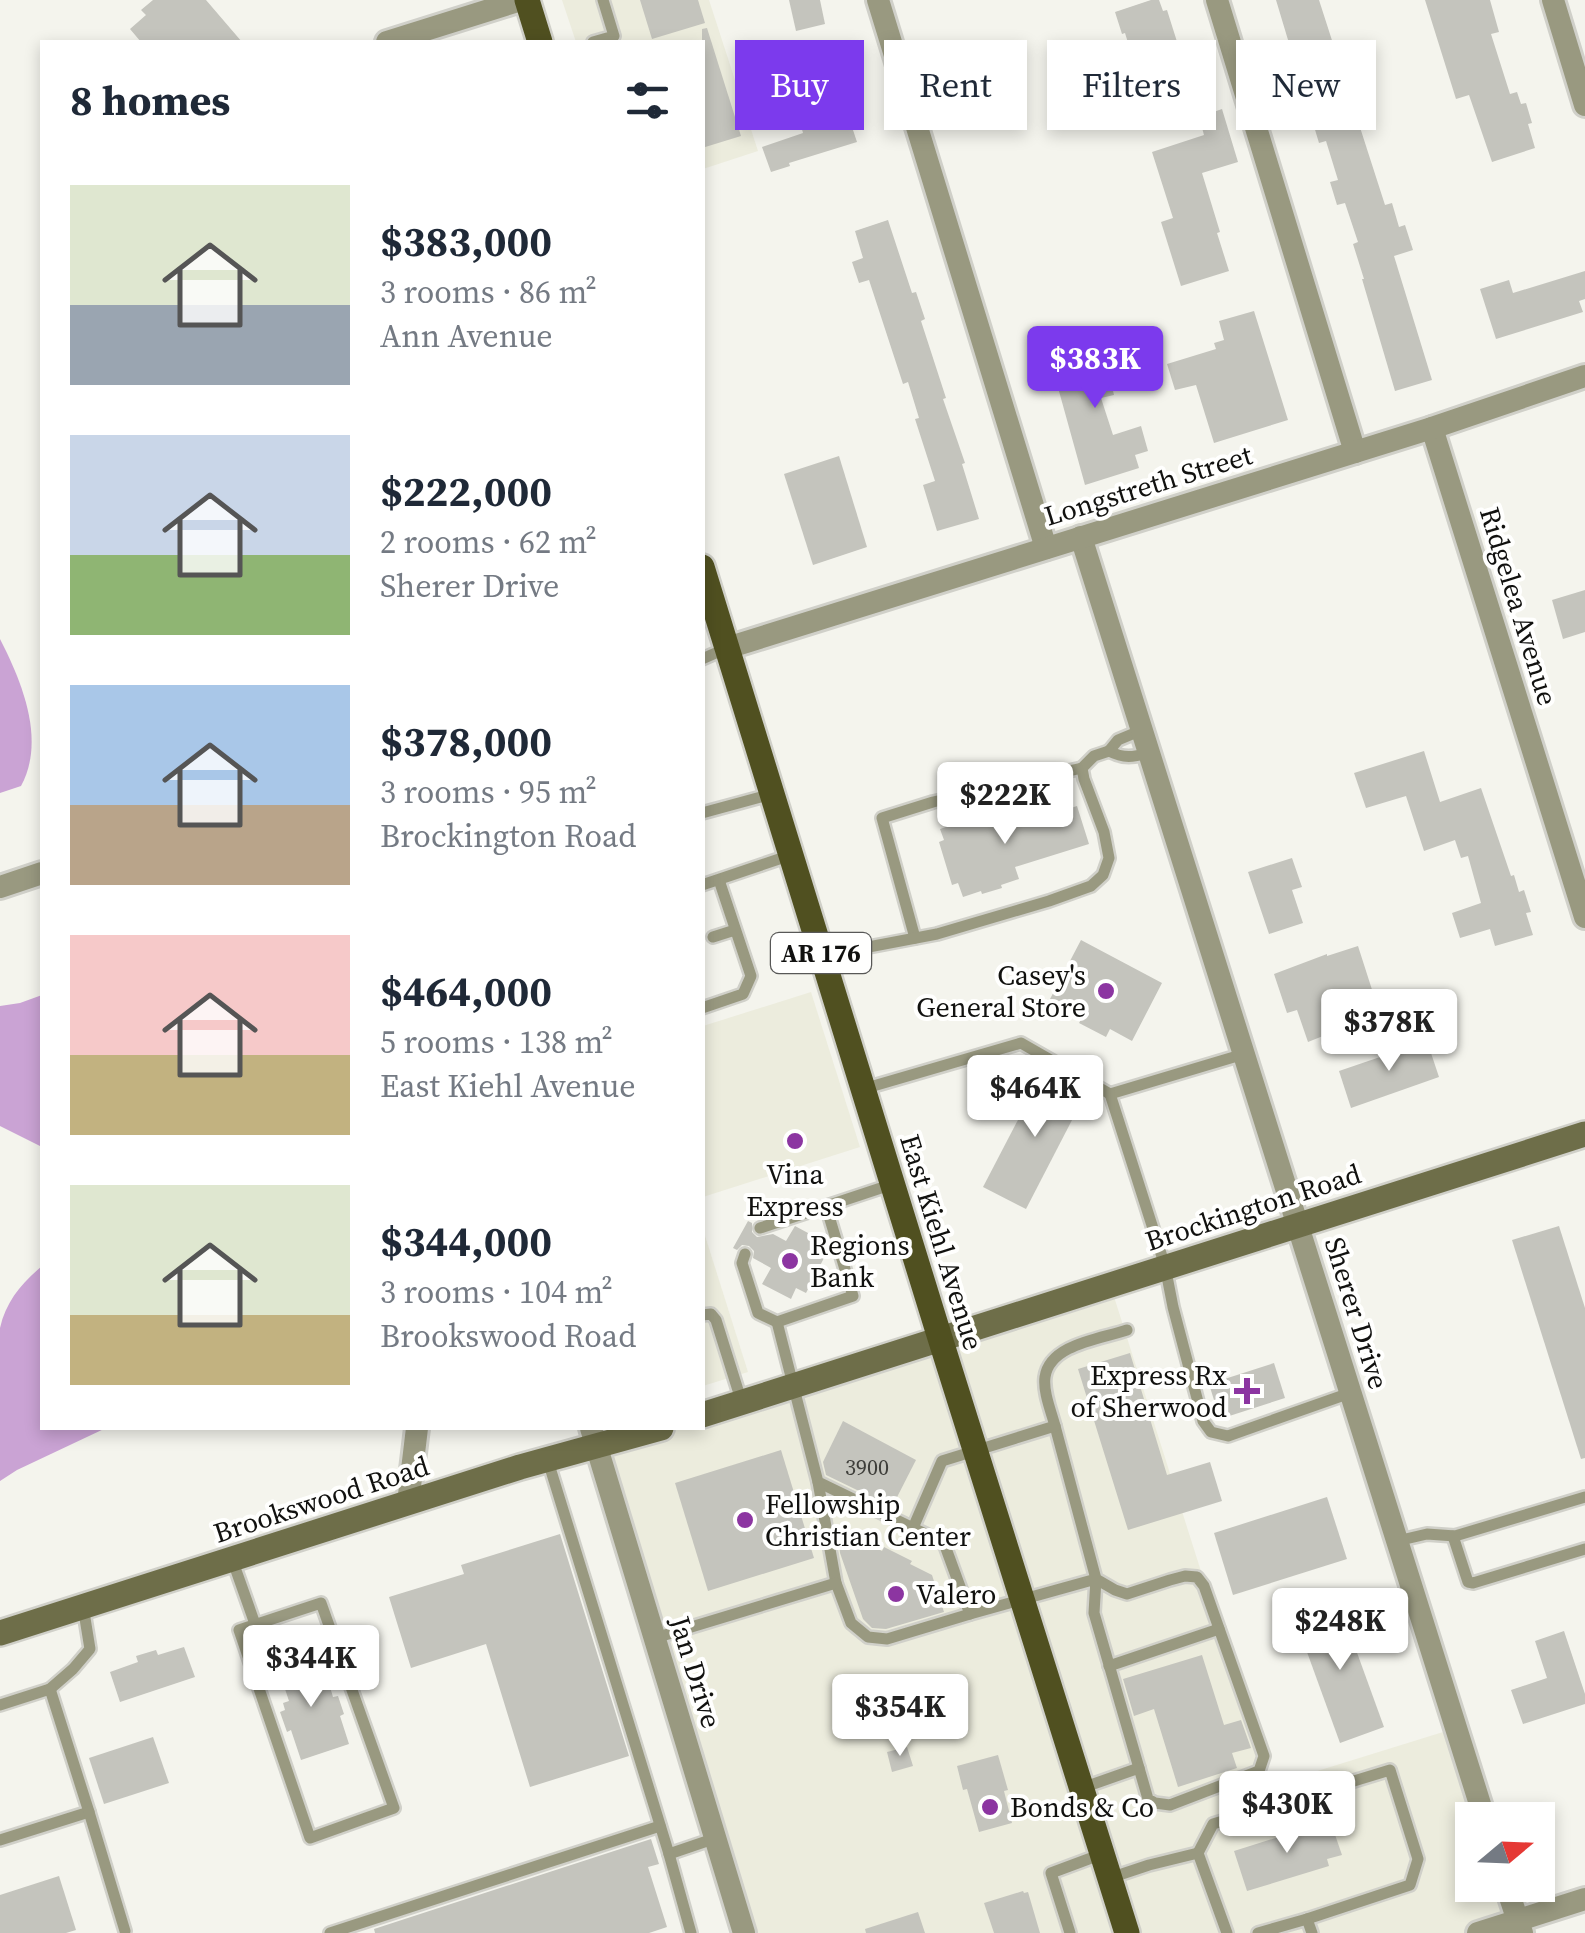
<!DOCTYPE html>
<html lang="en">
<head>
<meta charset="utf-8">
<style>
  :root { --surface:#fff; --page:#f6f6f7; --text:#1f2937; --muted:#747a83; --accent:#7c3aed }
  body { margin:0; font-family:"Source Serif 4",serif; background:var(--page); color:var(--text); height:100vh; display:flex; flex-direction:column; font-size:38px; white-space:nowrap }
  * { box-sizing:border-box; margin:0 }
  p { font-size:32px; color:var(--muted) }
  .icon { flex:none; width:55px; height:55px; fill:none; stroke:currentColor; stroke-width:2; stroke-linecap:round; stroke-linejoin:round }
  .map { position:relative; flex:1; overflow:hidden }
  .sheet { position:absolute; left:40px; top:40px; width:665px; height:1390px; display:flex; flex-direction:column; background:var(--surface); border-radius:0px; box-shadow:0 5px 15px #0003 }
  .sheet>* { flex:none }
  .banner { position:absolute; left:735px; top:40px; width:700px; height:90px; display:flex; gap:20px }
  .needle { width:65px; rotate:71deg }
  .tools { position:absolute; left:1455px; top:1802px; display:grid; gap:20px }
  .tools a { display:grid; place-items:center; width:100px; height:100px; border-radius:0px; background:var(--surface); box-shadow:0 5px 15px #0003; font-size:50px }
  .price { position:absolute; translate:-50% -85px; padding:0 22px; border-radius:10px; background:#fff; color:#222; font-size:32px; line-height:65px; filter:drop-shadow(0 2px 5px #0008) }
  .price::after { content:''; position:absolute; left:50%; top:60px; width:30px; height:22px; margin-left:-15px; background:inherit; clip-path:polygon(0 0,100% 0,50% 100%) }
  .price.on { background:var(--accent); color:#fff }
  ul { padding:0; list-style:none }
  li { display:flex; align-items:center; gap:30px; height:250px; padding:0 30px }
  li span { display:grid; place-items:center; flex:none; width:280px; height:200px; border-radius:0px; color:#555 }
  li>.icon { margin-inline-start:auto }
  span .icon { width:120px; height:120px; fill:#fffc; stroke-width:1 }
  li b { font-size:42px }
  h2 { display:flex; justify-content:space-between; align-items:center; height:120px; padding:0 30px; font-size:42px }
  .pill { padding:0 35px; border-radius:0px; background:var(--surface); box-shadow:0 5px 15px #0003; font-size:35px; line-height:90px }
  .pill.on { background:var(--accent); color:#fff }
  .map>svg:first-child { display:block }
</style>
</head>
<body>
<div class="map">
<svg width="1585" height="1933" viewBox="0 0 1585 1933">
  <rect width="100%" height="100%" fill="#f4f4ed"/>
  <g fill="#ececdd">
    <path d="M 562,0 L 709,0 L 758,151 L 703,169 L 702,42 L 576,42 Z"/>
    <path d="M 811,992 L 860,1147 L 703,1197 L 703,1026 Z"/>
    <path d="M 702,1226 L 748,1372 L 703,1386 L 702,1386 Z"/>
    <path d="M 1110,1284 L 1269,1786 L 1456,1728 L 1485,1820 L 1472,1820 L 1472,1885 L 1506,1885 L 1511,1933 L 740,1933 L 586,1448 L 652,1428 L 702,1428 L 703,1412 Z"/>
  </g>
  <g fill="#caa3d4">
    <path d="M 0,639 C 22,682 46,740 21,786 L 0,793 Z"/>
    <path d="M 42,995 L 42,1147 L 0,1126 L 0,1006 L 20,1003 Z"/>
    <path d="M 42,1266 L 42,1428 L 106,1428 L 17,1470 L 0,1481 L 0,1328 C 6,1301 22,1283 42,1266 Z"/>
  </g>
  <g fill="#c4c4bd">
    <path d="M 153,0 L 206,0 L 242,42 L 141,42 L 130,29 L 146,15 L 141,10 Z"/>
    <path d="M 640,0 L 698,0 L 705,23 L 652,39 Z"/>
    <path d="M 789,0 L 820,0 L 825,24 L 796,31 Z"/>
    <path d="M 1151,0 L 1159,0 L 1163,11 L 1167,10 L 1179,48 L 1172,51 L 1185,95 L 1122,113 L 1113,79 L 1137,72 L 1125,33 L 1122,34 L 1115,12 Z"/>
    <path d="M 1276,0 L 1319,0 L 1385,205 L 1392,203 L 1399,227 L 1405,225 L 1413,250 L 1394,256 L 1432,380 L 1395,391 L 1362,279 L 1364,279 L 1353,244 L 1358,242 L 1345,203 L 1337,205 L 1330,182 L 1338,180 L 1326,141 L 1319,143 Z"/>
    <path d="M 1425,0 L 1490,0 L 1499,32 L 1491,34 L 1510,94 L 1517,92 L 1521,104 L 1526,103 L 1532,123 L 1528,124 L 1535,148 L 1492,162 L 1469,95 L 1456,99 Z"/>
    <path d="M 707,28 L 741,136 L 702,148 L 702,29 Z"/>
    <path d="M 1010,43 L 1016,61 L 1001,66 L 1012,101 L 981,111 L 964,58 Z"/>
    <path d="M 838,100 L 845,122 L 850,121 L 857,142 L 789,163 L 790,166 L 771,172 L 762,147 L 803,133 L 801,126 L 813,122 L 809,109 Z"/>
    <path d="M 1222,109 L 1238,162 L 1202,173 L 1220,232 L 1217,233 L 1229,271 L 1181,286 L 1161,222 L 1173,218 L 1152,152 L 1204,135 L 1199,117 Z"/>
    <path d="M 888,220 L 912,293 L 916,292 L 925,319 L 921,321 L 946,398 L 943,399 L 965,463 L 962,464 L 979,519 L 937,531 L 923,485 L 935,481 L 915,419 L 919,418 L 908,382 L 903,384 L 869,280 L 859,283 L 852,262 L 863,258 L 855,231 Z"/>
    <path d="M 1585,271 L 1585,299 L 1579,301 L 1583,312 L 1496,339 L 1480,289 L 1509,280 L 1513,293 Z"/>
    <path d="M 1254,311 L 1288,420 L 1214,443 L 1196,385 L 1175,390 L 1167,364 L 1216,349 L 1214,343 L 1224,340 L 1219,321 Z"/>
    <path d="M 1101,332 L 1103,340 L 1108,339 L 1115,367 L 1108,369 L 1114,395 L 1101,398 L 1113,435 L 1141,426 L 1148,451 L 1135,455 L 1139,468 L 1085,485 L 1057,384 L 1066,381 L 1056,344 Z"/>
    <path d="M 839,456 L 867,547 L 813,565 L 784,474 Z"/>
    <path d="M 1585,590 L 1585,632 L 1563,639 L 1552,600 Z"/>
    <path d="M 1424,751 L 1440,802 L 1481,788 L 1511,876 L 1514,875 L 1519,892 L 1524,890 L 1531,912 L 1526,913 L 1533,935 L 1495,946 L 1490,929 L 1460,938 L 1452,913 L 1481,903 L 1468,856 L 1461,858 L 1455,840 L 1424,851 L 1406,796 L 1366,808 L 1354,773 Z"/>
    <path d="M 1077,806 L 1089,844 L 1015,867 L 1019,879 L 1001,885 L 1002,888 L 982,894 L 981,891 L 963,897 L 958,883 L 952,885 L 939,842 L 944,840 L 940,829 L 961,822 L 960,818 L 979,812 L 980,817 L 999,811 L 1005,829 Z"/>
    <path d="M 1292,858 L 1302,887 L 1292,890 L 1303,923 L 1269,934 L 1248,872 Z"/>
    <path d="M 1081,940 L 1162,983 L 1132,1041 L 1110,1029 L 1106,1037 L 1079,1023 L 1083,1016 L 1050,999 Z"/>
    <path d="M 1358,946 L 1375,999 L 1381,997 L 1386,1015 L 1343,1028 L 1308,1042 L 1297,1010 L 1287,1013 L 1274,974 L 1327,954 L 1327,956 Z"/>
    <path d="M 1427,1041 L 1439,1077 L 1351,1108 L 1339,1071 Z"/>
    <path d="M 1044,1070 L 1086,1093 L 1026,1209 L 983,1187 Z"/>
    <path d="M 748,1221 L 752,1223 L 752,1232 L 757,1237 L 773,1234 L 786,1241 L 795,1226 L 821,1240 L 816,1251 L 825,1256 L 806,1293 L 796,1288 L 791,1299 L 762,1284 L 771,1268 L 753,1258 L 754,1251 L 749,1246 L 742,1245 L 737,1250 L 733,1248 Z"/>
    <path d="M 1559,1226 L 1585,1308 L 1585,1458 L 1581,1459 L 1512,1240 Z"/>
    <path d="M 1130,1353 L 1167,1475 L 1210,1462 L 1222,1501 L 1128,1530 L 1078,1369 Z"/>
    <path d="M 1274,1363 L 1285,1398 L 1220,1419 L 1209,1384 Z"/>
    <path d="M 843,1421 L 916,1460 L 892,1507 L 826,1475 L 823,1462 Z"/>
    <path d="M 781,1450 L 814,1558 L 708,1591 L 675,1483 Z"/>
    <path d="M 1327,1497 L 1347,1559 L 1233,1595 L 1214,1533 Z"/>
    <path d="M 845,1532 L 882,1551 L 884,1547 L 912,1561 L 910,1564 L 932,1575 L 944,1612 L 886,1629 L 872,1628 L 863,1619 L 840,1553 L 839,1545 Z"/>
    <path d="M 560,1534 L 629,1756 L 530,1787 L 486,1644 L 411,1668 L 389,1597 L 464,1574 L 461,1565 Z"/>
    <path d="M 1339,1603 L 1384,1727 L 1340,1743 L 1295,1619 Z"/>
    <path d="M 1564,1631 L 1585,1694 L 1585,1704 L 1523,1724 L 1511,1690 L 1547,1678 L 1535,1641 Z"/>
    <path d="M 184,1647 L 195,1677 L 120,1702 L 110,1672 L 138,1662 L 136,1656 L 156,1650 L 158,1655 Z"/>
    <path d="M 1202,1655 L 1224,1725 L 1241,1720 L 1251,1748 L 1232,1753 L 1237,1768 L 1178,1787 L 1154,1709 L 1134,1716 L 1123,1679 Z"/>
    <path d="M 305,1657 L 305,1659 L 313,1657 L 324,1689 L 330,1687 L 333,1697 L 338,1696 L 344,1714 L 340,1716 L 349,1744 L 301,1760 L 291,1730 L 287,1732 L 280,1712 L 285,1710 L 283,1703 L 289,1701 L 278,1668 L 286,1666 L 285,1664 Z"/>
    <path d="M 153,1737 L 169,1783 L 104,1804 L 89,1758 Z"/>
    <path d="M 907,1747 L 913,1766 L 892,1772 L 887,1752 Z"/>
    <path d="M 998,1755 L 1008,1790 L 1004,1791 L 1012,1823 L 979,1832 L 967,1789 L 963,1790 L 957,1766 Z"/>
    <path d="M 1331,1823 L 1342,1855 L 1327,1859 L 1329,1866 L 1247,1891 L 1234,1851 L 1317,1825 L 1317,1828 Z"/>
    <path d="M 651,1839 L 659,1864 L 648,1867 L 667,1927 L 649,1933 L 375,1933 L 374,1929 Z"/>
    <path d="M 59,1876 L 76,1930 L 66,1933 L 0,1933 L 0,1895 Z"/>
    <path d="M 1023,1891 L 1024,1893 L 1028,1892 L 1040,1933 L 994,1933 L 984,1903 Z"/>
    <path d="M 918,1912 L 925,1933 L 866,1933 L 865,1929 Z"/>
  </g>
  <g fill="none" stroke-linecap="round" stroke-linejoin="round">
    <g stroke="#d0d0c9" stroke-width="16">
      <g id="service">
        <path d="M 593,42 L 614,36 L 603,0"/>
        <path d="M 702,659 L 727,648"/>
        <path d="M 1142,730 L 1118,740 L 1109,751 C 1124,759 1133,757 1149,753"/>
        <path d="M 702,813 L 772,794"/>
        <path d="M 702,885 L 791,855"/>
        <path d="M 713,937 L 735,930"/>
        <path d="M 915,938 L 882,818 L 933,802 L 1082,768"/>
        <path d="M 823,959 L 858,949 L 937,934 L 1049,901 L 1091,886 L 1103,875 L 1109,858 L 1104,832 L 1084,779 L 1082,768 L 1094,756 L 1109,751"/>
        <path d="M 702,1008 L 743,994 L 751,976 L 719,880"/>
        <path d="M 863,1089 L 1021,1043 L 1110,1094 L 1244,1054"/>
        <path d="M 1110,1094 L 1165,1266 L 1173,1307 L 1203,1421 L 1211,1432 L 1228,1436 L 1350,1393"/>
        <path d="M 760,1228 L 893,1184"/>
        <path d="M 745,1254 L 742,1263 L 758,1313 L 777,1322 L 853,1296 L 826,1206"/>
        <path d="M 702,1315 L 711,1314 L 716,1320 L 742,1403"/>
        <path d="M 777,1322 L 818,1482 L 944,1543 L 970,1614 L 1096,1579 L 1115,1590 L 1127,1594 L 1170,1580 L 1185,1576 L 1197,1577 L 1204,1586 L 1264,1756 L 1259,1771 L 1170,1805 L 1155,1803 L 1148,1799 L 1094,1613 L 1096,1579 L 1055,1426"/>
        <path d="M 548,1461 L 669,1854 L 716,1838"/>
        <path d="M 818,1482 L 836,1583 L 851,1623 L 868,1637 L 887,1639 L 970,1614"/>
        <path d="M 913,1528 L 942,1461 L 1055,1426 C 1051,1411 1043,1392 1045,1377 C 1050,1344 1101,1339 1127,1330"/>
        <path d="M 1453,1536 L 1468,1582 L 1473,1583 L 1585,1549"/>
        <path d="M 1397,1541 L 1427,1534 L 1455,1536 L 1585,1497"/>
        <path d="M 232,1559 L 255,1624"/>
        <path d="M 321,1603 L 394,1808 L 310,1838 L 239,1630 Z"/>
        <path d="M 655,1638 L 836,1583"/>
        <path d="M 1109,1666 L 1219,1629"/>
        <path d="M 50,1689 L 73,1669 L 90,1649 L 83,1606"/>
        <path d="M 0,1705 L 50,1689 L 89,1812 L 0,1840"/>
        <path d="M 1082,1788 L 1139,1768"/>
        <path d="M 89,1812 L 125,1931"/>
        <path d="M 1198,1853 L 1213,1824 L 1390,1770 L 1418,1859 L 1410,1885 L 1307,1919"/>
        <path d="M 669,1854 L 691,1933"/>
        <path d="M 1110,1878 L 1149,1865 L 1198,1853 L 1227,1933"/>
        <path d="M 330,1933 L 660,1826"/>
        <path d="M 1070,1933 L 1051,1873 L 1102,1854"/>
        <path d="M 1258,1933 L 1307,1919 L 1312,1933"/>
      </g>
    </g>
    <g stroke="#d0d0c9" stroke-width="28">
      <g id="minor">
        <path d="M 878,0 L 1046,548"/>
        <path d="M 1217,0 L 1355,452"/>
        <path d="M 1553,0 L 1585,105"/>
        <path d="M 387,42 L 521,0"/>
        <path d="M 1432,428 L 1585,917"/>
        <path d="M 1081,537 L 1485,1820"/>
        <path d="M 727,648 L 1432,428 L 1585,376"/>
        <path d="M 0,887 L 42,873"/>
        <path d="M 591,1428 L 744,1933"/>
        <path d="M 408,1503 L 417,1428"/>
        <path d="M 1506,1885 L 1522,1933"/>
        <path d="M 1478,1933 L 1585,1899"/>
      </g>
    </g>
    <g stroke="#d0d0c9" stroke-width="30">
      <g id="secondary">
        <path d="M 702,1415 L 1585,1134"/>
        <path d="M 0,1633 L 520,1467 L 661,1428"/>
      </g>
    </g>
    <g stroke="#d0d0c9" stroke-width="30">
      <g id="primary">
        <path d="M 527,0 L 540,42"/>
        <path d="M 702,567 L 940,1338 L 1127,1933"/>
      </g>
    </g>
    <use href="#service" stroke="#999980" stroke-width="11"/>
    <use href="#minor" stroke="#999980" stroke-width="22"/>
    <use href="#secondary" stroke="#6e6e49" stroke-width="25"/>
    <use href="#primary" stroke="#505020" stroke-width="25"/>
  </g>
  <g fill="#8c35a1" stroke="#fffffe" stroke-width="4">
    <circle cx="1106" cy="991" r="10"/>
    <circle cx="795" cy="1141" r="10"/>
    <circle cx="790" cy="1261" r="10"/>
    <path d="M1242 1376h10v10h10v10h-10v10h-10v-10h-10v-10h10z"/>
    <circle cx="745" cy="1520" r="10"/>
    <circle cx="896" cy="1594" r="10"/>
    <circle cx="990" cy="1807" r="10"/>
  </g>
  <g text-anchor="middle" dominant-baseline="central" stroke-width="8" stroke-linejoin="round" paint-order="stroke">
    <g font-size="22" fill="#3e3e3a">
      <text x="867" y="1467">3900</text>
    </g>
    <rect fill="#fffffe" stroke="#585857" stroke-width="2.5" x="771" y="933" width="100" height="40" rx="8"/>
    <g font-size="25" font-weight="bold" fill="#11110f">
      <text x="821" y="953">AR 176</text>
    </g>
    <g font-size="28" fill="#11110f" stroke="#fffffe">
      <text transform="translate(1148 485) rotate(-17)">Longstreth Street</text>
      <text transform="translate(1519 606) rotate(73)">Ridgelea Avenue</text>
      <text transform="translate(1253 1207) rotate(-18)">Brockington Road</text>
      <text transform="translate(942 1242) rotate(73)">East Kiehl Avenue</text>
      <text transform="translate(1357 1313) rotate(73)">Sherer Drive</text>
      <text transform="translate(321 1499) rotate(-18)">Brookswood Road</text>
      <text transform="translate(696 1672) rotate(73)">Jan Drive</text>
    </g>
    <g font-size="28" fill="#11110f" stroke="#fffffe" text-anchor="start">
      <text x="1086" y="975" text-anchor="end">Casey's<tspan x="1086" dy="32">General Store</tspan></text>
      <text x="795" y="1174" text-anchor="middle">Vina<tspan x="795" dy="32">Express</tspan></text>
      <text x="810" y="1245">Regions<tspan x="810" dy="32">Bank</tspan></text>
      <text x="1227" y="1375" text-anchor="end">Express Rx<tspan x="1227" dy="32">of Sherwood</tspan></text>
      <text x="765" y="1504">Fellowship<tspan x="765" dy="32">Christian Center</tspan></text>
      <text x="916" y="1594">Valero</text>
      <text x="1010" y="1807">Bonds &amp; Co</text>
    </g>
  </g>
</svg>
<div class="tools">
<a><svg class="needle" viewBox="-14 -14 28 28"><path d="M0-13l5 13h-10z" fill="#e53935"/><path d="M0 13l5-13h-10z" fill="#747a83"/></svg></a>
</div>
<b class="price on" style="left:1095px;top:411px">$383K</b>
<b class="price" style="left:1005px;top:847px">$222K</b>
<b class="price" style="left:1389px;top:1074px">$378K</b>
<b class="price" style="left:1035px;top:1140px">$464K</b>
<b class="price" style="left:1340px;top:1673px">$248K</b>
<b class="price" style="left:311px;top:1710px">$344K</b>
<b class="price" style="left:900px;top:1759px">$354K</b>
<b class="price" style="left:1287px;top:1856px">$430K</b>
<div class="banner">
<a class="pill on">Buy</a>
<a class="pill">Rent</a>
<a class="pill">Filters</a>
<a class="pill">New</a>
</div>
<section class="sheet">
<h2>8 homes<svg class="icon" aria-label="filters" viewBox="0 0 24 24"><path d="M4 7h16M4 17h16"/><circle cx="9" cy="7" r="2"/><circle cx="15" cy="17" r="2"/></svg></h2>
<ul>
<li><span style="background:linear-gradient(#dfe7d0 60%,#9aa5b1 0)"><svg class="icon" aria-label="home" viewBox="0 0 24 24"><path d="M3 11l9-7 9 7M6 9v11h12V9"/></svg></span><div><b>$383,000</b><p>3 rooms · 86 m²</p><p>Ann Avenue</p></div></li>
<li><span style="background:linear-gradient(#c9d6e8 60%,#8fb573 0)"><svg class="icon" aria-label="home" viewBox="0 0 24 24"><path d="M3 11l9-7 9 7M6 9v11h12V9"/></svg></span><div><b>$222,000</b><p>2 rooms · 62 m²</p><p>Sherer Drive</p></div></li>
<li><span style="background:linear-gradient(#a9c7e8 60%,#b9a48a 0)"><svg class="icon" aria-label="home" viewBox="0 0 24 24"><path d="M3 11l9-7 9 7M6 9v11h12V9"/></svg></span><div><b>$378,000</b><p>3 rooms · 95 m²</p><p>Brockington Road</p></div></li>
<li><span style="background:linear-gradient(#f6c9c9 60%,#c2b280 0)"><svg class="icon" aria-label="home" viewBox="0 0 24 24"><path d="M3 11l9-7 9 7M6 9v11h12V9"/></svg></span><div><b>$464,000</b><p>5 rooms · 138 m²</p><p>East Kiehl Avenue</p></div></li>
<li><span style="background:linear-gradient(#dfe7d0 65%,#c2b280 0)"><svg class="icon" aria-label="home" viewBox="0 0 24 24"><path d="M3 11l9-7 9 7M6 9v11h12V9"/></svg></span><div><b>$344,000</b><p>3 rooms · 104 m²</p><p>Brookswood Road</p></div></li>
</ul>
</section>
</div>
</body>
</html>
